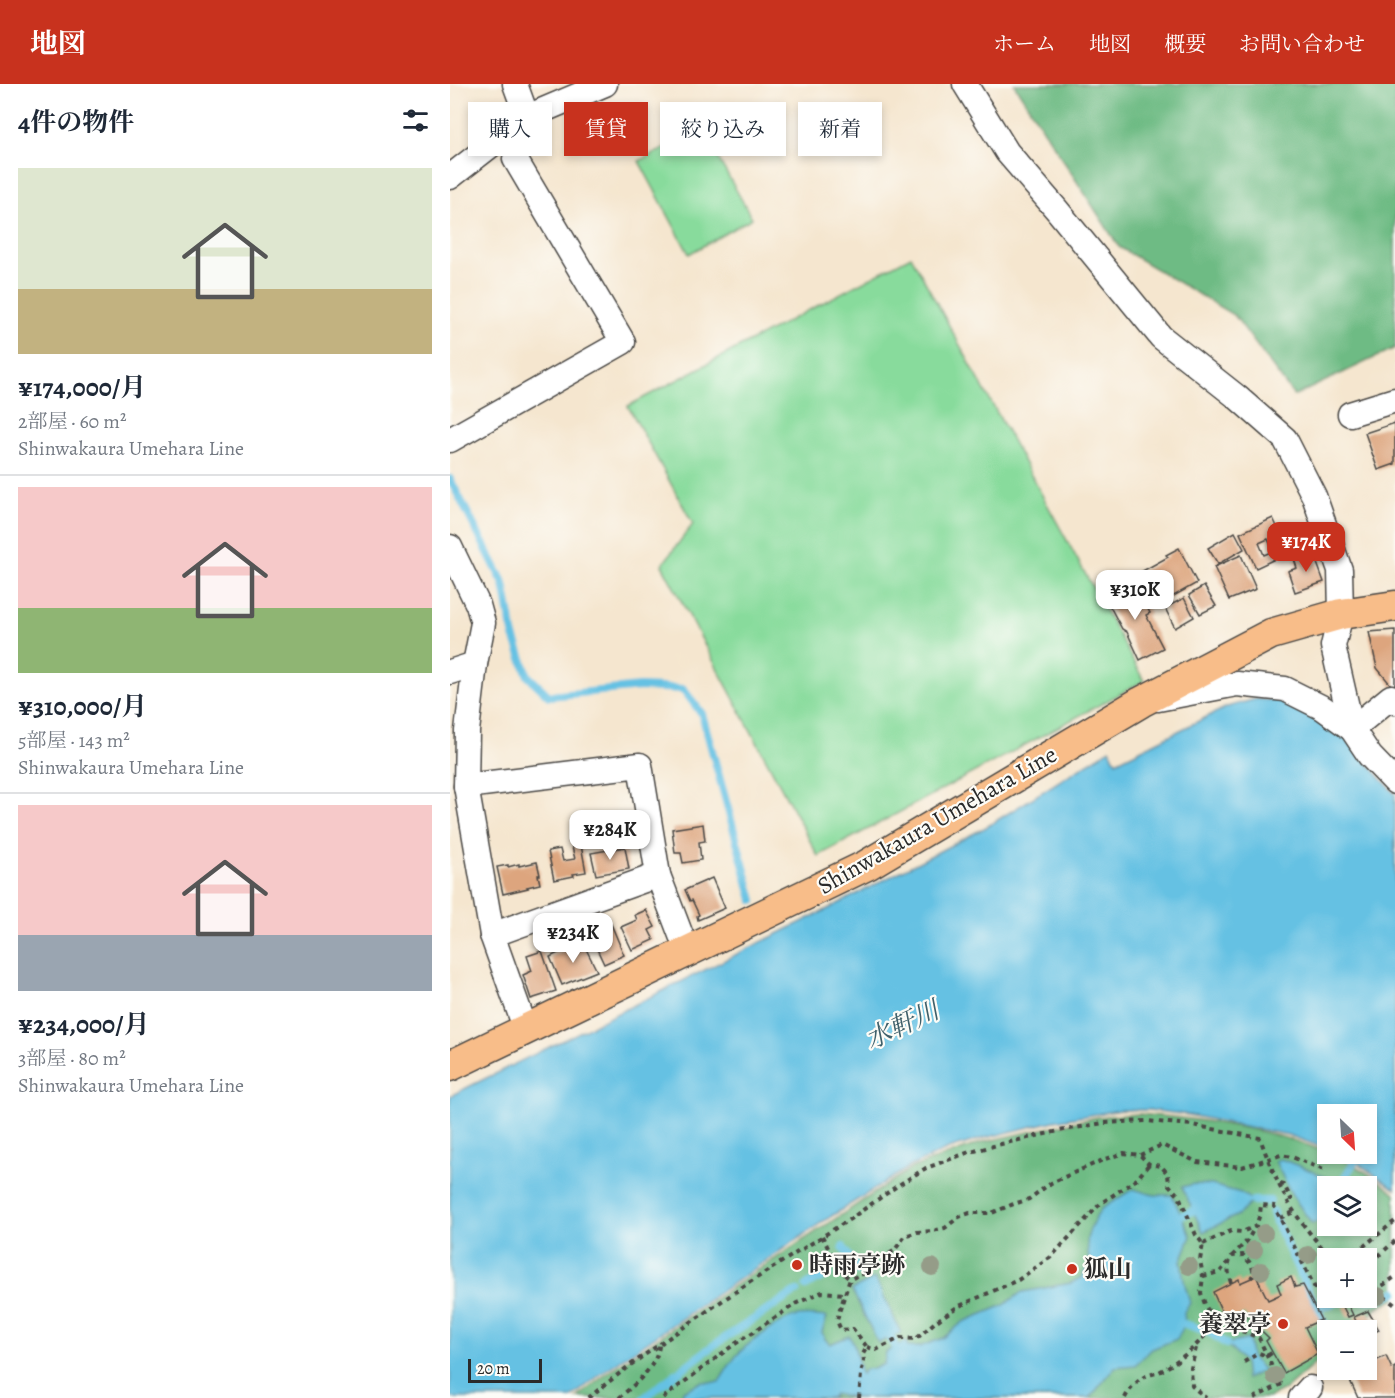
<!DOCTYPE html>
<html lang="ja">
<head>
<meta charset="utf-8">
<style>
  :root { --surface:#fff; --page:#f6f6f7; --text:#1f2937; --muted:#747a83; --line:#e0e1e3; --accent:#c8321e }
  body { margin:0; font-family:Alegreya,"Noto Serif JP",serif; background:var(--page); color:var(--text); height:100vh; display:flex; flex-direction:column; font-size:22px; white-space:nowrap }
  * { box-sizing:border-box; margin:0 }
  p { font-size:20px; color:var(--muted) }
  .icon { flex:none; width:33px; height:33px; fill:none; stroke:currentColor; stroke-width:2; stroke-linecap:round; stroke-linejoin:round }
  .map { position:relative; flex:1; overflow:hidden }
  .side { display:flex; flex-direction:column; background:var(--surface); width:450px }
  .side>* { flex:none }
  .top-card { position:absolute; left:18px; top:18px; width:570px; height:54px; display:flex; gap:12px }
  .needle { width:39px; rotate:155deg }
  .controls { position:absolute; left:867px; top:1020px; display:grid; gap:12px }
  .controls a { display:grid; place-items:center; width:60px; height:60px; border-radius:0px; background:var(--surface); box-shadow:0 3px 9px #0003; font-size:30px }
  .scale { position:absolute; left:18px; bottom:15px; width:74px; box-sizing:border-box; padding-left:6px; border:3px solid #2b2b2b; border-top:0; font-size:16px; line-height:21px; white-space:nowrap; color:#2b2b2b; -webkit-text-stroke:4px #fdfcf7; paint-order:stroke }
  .price { position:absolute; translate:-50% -51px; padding:0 14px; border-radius:12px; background:#fff; color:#222; font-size:20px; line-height:39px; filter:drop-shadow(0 2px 3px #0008) }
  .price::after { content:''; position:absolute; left:50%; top:36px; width:18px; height:14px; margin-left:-9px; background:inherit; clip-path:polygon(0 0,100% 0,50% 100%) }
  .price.active { background:var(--accent); color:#fff }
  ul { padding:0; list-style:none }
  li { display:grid; align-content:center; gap:12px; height:318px; padding:0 18px }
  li+li { border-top:2px solid var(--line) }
  li span { display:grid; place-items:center; height:186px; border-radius:0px; color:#555 }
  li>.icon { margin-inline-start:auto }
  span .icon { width:108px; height:108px; fill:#fffc; stroke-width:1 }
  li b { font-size:26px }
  h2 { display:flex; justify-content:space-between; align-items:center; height:72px; padding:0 18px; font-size:26px }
  .pill { padding:0 21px; border-radius:0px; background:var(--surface); box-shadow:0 3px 9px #0003; font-size:21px; line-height:54px }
  .pill.active { background:var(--accent); color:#fff }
  header { display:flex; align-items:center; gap:36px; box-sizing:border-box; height:84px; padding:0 30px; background:var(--accent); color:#fff }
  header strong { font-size:28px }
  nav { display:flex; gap:33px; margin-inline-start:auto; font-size:21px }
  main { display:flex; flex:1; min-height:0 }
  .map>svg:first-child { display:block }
</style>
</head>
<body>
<header>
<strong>地図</strong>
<nav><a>ホーム</a><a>地図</a><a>概要</a><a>お問い合わせ</a></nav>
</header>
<main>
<section class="side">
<h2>4件の物件<svg class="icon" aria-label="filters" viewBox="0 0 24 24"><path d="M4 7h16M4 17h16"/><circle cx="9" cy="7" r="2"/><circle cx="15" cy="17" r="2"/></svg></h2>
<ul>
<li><span style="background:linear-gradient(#dfe7d0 65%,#c2b280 0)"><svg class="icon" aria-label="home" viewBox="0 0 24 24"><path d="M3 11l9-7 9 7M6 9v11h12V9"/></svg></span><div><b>¥174,000/月</b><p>2部屋 · 60 m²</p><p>Shinwakaura Umehara Line</p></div></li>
<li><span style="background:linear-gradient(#f6c9c9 65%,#8fb573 0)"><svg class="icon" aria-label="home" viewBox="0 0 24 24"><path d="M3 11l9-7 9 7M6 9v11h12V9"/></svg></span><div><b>¥310,000/月</b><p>5部屋 · 143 m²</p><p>Shinwakaura Umehara Line</p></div></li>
<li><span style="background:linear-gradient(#f6c9c9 70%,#9aa5b1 0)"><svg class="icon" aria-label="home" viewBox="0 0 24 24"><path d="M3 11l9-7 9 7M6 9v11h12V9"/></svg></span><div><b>¥234,000/月</b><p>3部屋 · 80 m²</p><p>Shinwakaura Umehara Line</p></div></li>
</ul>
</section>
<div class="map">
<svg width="945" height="1314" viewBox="0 0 945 1314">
  <rect width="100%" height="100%" fill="#fdfcf7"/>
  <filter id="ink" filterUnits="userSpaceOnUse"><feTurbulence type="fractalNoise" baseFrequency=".0167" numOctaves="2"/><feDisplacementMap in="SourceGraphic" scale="12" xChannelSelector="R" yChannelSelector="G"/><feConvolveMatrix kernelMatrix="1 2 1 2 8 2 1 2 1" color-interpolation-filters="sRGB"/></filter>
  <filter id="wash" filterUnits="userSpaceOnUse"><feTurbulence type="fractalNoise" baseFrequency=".008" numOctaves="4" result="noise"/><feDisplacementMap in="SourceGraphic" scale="24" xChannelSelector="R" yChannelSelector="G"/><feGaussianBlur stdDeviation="1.35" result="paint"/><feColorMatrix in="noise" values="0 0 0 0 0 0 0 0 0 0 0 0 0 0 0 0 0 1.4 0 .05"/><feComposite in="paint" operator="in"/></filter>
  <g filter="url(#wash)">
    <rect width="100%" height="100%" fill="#f5e6cf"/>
    <g fill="#88db9c" stroke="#5a8364" stroke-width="1.5">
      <path d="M 252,46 L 302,134 L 239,170 L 189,77 Z"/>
      <path d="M 461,172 L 694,597 L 368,772 L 212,481 L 243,440 L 178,322 Z"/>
    </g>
    <g fill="#6ebb84" stroke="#4c7358" stroke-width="1.5" fill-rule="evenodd">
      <path d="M 564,0 L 945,0 L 945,264 L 844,312 L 785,232 L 669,163 Z"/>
      <path d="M 689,1030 C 762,1036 842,1047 907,1083 C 920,1090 932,1100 945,1109 L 945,1215 L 929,1223 L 903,1246 L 878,1246 L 877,1269 L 836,1305 L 818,1314 L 127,1314 L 156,1290 L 281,1204 L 462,1084 L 533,1058 L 648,1033 ZM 878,1102 L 916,1102 L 916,1142 L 878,1142 ZM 878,1174 L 916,1174 L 916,1214 L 878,1214 Z"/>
    </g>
    <g fill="#65c1e3" stroke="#487687" stroke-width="1.5">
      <path d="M 806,615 L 835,617 L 884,641 L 945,710 L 945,1105 L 905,1077 L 887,1070 L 916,1070 L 916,1030 L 878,1030 L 877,1065 L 838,1051 L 739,1031 L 699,1026 L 671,1026 L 604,1037 L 531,1055 L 496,1066 L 461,1082 L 377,1135 L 156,1286 L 121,1314 L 0,1314 L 0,1012 L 380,824 L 538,742 L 660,665 L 666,678 L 777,623 Z"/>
      <path d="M 831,1075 L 862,1087 L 894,1102 L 878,1102 L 877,1132 L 862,1140 L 842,1111 L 825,1077 Z"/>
      <path d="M 744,1100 L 762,1101 L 791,1109 L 803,1117 L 788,1131 L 753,1148 L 732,1103 Z"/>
      <path d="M 683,1105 L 704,1111 L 722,1111 L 741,1152 L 731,1177 L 734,1197 L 740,1219 L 734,1228 L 735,1240 L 727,1255 L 702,1265 L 685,1281 L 665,1283 L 640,1314 L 407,1314 L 384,1310 L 381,1314 L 232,1314 L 233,1307 L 251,1298 L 269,1298 C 275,1288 280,1279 288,1270 C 298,1259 329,1237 344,1233 C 355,1230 366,1232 377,1233 L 372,1248 L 375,1255 L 380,1260 L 399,1252 L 404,1260 L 411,1290 L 416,1285 L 423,1285 L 434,1280 L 436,1268 L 456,1257 L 458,1263 L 469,1263 L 493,1254 L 513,1238 L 554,1221 L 572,1208 L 621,1199 L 632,1193 L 639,1178 L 637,1155 L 641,1142 L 651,1125 Z"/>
      <path d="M 425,1194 L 451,1249 L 428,1259 L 402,1206 Z"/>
      <path d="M 799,1255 L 801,1273 L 814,1286 L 796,1295 L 794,1278 L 776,1260 Z"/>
    </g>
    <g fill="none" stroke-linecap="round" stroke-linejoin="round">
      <g stroke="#65c1e3" stroke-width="8">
        <path d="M 0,395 L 54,500 L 63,549 L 78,592 L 99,612 L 190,603 L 233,605 L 252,630 L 303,816"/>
        <path d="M 890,1100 L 905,1077"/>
        <path d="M 803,1117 L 820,1117"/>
        <path d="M 823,1128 L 826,1139 L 874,1239"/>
        <path d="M 732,1131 L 743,1127"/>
        <path d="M 393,1163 L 408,1187"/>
        <path d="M 356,1202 L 378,1190"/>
        <path d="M 901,1214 C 919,1217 928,1217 945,1208"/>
        <path d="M 867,1225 L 898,1214"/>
        <path d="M 735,1240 L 759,1248 L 776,1260"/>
        <path d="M 441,1254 L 445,1262"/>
        <path d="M 194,1314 L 264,1261 L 347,1207"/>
      </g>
    </g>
    <g id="blocks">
      <g fill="#dda57e" fill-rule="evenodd">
        <path d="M 945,339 L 945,380 L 928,386 L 915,349 Z"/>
        <path d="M 823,434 L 830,449 L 827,474 L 806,484 L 790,449 ZM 818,455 L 823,467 L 814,471 L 809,459 Z"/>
        <path d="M 785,448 L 794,465 L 768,480 L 758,464 Z"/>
        <path d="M 729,464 L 747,499 L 704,523 L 687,490 L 718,473 L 716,471 Z"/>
        <path d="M 863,468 L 874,498 L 845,508 L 838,487 L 847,484 L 844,475 Z"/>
        <path d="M 791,471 L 806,505 L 779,516 L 764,483 Z"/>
        <path d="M 685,501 L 700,529 L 696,531 L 713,564 L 690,576 L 677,548 L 672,545 L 656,515 Z"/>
        <path d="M 754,502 L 766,522 L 750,530 L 739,511 Z"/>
        <path d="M 734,514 L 744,533 L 725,544 L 715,524 Z"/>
        <path d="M 945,546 L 945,606 L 927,584 L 919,548 Z"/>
        <path d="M 253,740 L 255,757 L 249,758 L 251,776 L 233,779 L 231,769 L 225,769 L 222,745 Z"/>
        <path d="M 131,761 L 136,788 L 123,790 L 124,792 L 104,796 L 98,767 L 110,765 L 113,777 L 125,775 L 122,763 Z"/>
        <path d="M 175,763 L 179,785 L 146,791 L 141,769 Z"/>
        <path d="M 87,778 L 90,791 L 88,791 L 90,800 L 77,803 L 78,804 L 53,810 L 47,783 L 58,781 L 58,783 L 69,780 L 69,782 Z"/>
        <path d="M 262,794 L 275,824 L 248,836 L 247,832 L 249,831 L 242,816 L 240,817 L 235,806 Z"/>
        <path d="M 196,826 L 205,843 L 199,846 L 204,856 L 182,866 L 171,843 L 187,836 L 185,831 Z"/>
        <path d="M 161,840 L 174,871 L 154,880 L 140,850 Z"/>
        <path d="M 132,857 L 147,887 L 112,901 L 100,873 Z"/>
        <path d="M 92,867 L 106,907 L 81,915 L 73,891 L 82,887 L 77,872 Z"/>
        <path d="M 806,1192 L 818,1216 L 831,1210 L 827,1200 L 841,1193 L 845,1203 L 853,1201 L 871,1236 L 855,1243 L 868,1270 L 834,1289 L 816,1257 L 819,1254 L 794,1230 L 776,1237 L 763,1208 L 789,1195 L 790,1199 Z"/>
        <path d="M 898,1221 L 903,1231 L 898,1233 L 893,1223 Z"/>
        <path d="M 918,1227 L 929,1246 L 916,1252 L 916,1246 L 910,1246 L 904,1233 Z"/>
        <path d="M 936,1272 L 942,1285 L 945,1283 L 945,1314 L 908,1314 L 897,1290 L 906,1286 L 916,1286 L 916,1281 Z"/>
      </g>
    </g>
  </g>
  <g filter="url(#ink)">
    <use href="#blocks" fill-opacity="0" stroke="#494744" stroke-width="1.5"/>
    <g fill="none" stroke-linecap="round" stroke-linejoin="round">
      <g stroke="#494744" stroke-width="27">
        <g id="minor">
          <path d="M 65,0 L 77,33"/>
          <path d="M 515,0 L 557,68 L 607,126 L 711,253 L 787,313 L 835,355 L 864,412 L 890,486 L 891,530 L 883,562 L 902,645 L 920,672 L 945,698"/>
          <path d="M 0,93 L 77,33 L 155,0"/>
          <path d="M 900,330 L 945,316"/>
          <path d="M 0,356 L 173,258 L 65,75"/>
          <path d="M 0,463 L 28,521 L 33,539 L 25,580 L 17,647 L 16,702 L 42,851"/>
          <path d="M 0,588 L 25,580"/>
          <path d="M 708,615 L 787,600 L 835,605 L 873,624 L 902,645 L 941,613 L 945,618"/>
          <path d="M 16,702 L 190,681 L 208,791 L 237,867"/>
          <path d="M 76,946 L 42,851 L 208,791"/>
          <path d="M 851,1314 L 860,1304"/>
        </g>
      </g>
      <g stroke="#494744" stroke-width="33">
        <path id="major" d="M 0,982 L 417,781 L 691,618 L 821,550 L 891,530 L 945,522"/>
      </g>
      <g stroke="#494744" stroke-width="4" stroke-dasharray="4.5 4.5" stroke-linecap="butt">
        <path d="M 690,1071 L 712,1061 L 747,1078 L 792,1083 L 831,1071 L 842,1073 L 874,1086"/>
        <path d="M 830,1100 L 834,1101 L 841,1115 L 843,1115"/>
        <path d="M 830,1134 L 844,1128"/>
        <path d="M 372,1152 L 390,1187 L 400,1195"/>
        <path d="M 945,1157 L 927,1173 L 917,1188 L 926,1206 L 945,1221"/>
        <path d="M 753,1160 L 781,1147 L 792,1148 L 806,1142 L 810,1130 L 811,1121 L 824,1122 L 867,1208 L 875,1211 L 878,1210"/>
        <path d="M 782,1172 L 797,1157 L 805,1143"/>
        <path d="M 899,1174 L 945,1137"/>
        <path d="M 753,1192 L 770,1188 L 778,1178"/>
        <path d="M 781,1199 C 778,1189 777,1181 782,1172 L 793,1171 L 801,1180 L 804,1189 L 801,1194"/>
        <path d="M 916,1208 L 926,1206 L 945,1193"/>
        <path d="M 875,1253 L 874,1267 L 878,1274"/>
        <path d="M 417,1263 L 426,1266 L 450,1254 L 466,1255 L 485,1238 L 507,1223 L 568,1196 L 601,1173 L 650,1120 L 687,1095 L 699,1080"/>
        <path d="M 746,1264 L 741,1284 L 742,1302 L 756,1314"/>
        <path d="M 794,1278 L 809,1269 L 817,1272 L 823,1268"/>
        <path d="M 138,1314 L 179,1282 L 244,1236 L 297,1200 L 400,1135 L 447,1102 L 476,1084 L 517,1069 L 551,1060 L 609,1047 L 653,1039 L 696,1037 L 742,1041 L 810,1054 C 819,1079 829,1104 843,1126 C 854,1143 868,1159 881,1174"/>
        <path d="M 169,1314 C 184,1301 208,1282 209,1261"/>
        <path d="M 213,1314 L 282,1262 L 347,1219 L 372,1208 L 394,1210"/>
        <path d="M 409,1314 L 411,1290 L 414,1277 L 413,1270 L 417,1263 L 403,1245 L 391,1246 L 387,1237 L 389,1228 L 400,1195 L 417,1188 L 433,1173 L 444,1167 L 455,1152 L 467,1148 L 483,1147 L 495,1144 L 509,1133 L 520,1129 L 542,1129 L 561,1121 L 579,1115 L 601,1099 L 655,1075 L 674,1069 L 690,1071 L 699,1080 L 711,1082 L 718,1090 L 719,1101 L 729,1112 L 746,1151 L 753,1160 L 750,1176 L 753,1192 L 751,1209 L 756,1223 L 765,1237 L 774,1244 L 795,1248 L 809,1254 L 822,1283 L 822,1294 L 832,1300"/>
        <path d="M 675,1314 C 679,1306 686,1298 694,1293 C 699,1290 706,1290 711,1287 C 733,1274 752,1259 765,1237"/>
        <path d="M 804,1314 L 832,1300"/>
      </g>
      <use href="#minor" stroke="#fff" stroke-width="24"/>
      <use href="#major" stroke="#f8bd89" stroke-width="30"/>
    </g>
    <g fill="#959c88">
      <circle cx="814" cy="1149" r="9"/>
      <circle cx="804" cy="1166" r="9"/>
      <circle cx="858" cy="1171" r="9"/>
      <circle cx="739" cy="1182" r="9"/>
      <circle cx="482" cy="1183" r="9"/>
      <circle cx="811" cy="1187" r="9"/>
      <circle cx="928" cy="1212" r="9"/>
      <circle cx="825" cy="1292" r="9"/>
    </g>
  </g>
  <g fill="#c8321e" stroke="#fdfcf7" stroke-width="2">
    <circle cx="347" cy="1181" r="6"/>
    <circle cx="622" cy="1185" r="6"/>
    <circle cx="833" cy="1240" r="6"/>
  </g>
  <g text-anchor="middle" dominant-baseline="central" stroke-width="4.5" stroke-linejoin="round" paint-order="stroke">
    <g font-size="24" fill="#2b2b2b" stroke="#fdfcf7">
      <text transform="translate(487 736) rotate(-30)">Shinwakaura Umehara Line</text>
    </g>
    <g font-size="24" font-weight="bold" fill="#2b2b2b" stroke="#fdfcf7" text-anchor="start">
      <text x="359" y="1181">時雨亭跡</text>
      <text x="634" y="1185">狐山</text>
      <text x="821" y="1240" text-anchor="end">養翠亭</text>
    </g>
    <g font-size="26" font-style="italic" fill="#3f606b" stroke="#fdfcf7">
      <text transform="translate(452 941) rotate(-25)">水軒川</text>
    </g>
  </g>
</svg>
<div class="controls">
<a><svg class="needle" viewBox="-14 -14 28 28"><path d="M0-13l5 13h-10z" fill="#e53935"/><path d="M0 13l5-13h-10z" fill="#747a83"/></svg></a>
<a><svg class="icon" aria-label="layers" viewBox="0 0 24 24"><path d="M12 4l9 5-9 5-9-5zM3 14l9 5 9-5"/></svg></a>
<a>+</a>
<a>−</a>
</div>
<div class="scale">20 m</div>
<b class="price active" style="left:856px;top:489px">¥174K</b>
<b class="price" style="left:685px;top:537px">¥310K</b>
<b class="price" style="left:160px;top:777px">¥284K</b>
<b class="price" style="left:123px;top:880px">¥234K</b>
<div class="top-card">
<a class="pill">購入</a>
<a class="pill active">賃貸</a>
<a class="pill">絞り込み</a>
<a class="pill">新着</a>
</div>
</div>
</main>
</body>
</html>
